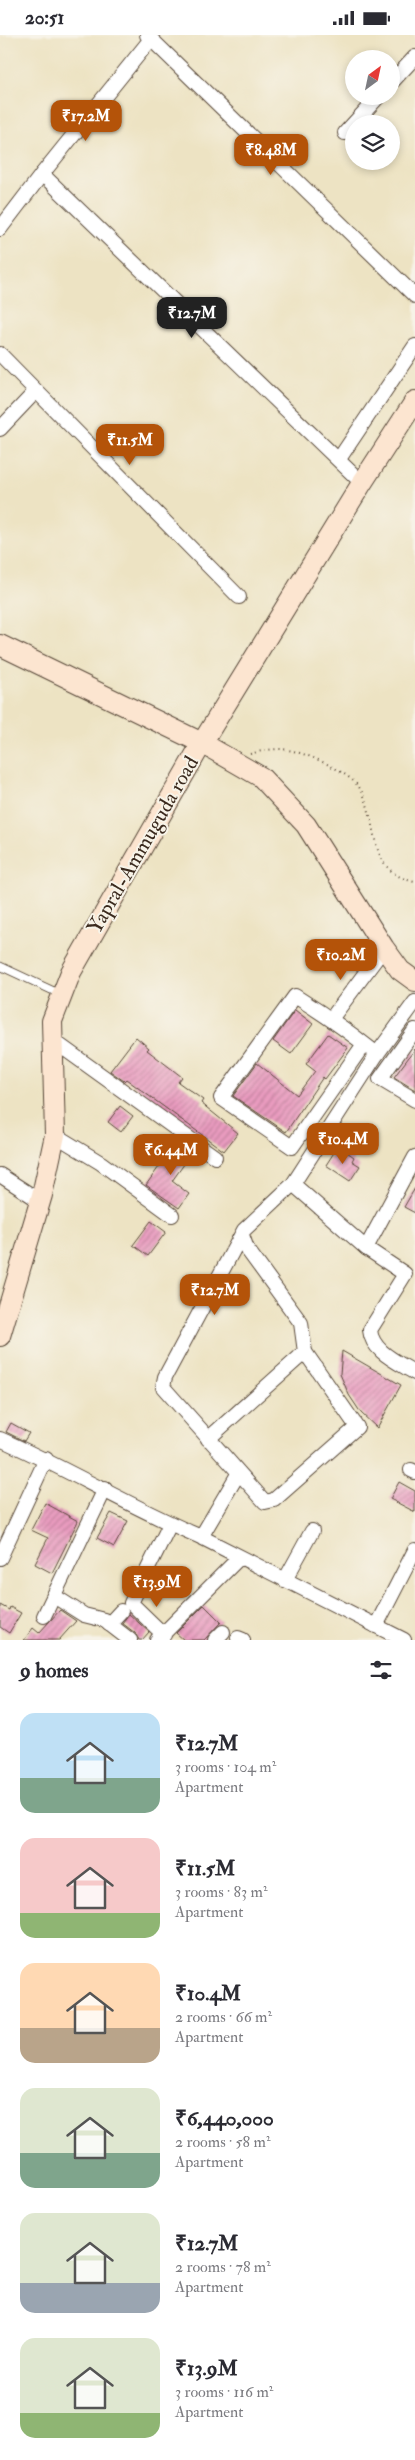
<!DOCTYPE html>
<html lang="en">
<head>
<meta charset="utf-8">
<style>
  :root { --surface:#fff; --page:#f2f2f3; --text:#2b2b33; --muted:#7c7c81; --accent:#b45309 }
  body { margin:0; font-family:"IM FELL Double Pica",serif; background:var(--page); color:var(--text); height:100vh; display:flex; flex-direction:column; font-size:19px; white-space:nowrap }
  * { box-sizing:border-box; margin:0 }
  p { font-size:16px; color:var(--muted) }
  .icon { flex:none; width:28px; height:28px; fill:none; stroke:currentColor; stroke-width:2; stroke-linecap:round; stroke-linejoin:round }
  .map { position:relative; height:1605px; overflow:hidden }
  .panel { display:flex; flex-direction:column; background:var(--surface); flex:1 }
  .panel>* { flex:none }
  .needle { width:32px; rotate:33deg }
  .buttons { position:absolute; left:345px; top:15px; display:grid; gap:10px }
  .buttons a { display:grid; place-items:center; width:55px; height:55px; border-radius:50%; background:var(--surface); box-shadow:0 2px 8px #0003; font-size:25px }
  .price { position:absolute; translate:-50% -42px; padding:0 11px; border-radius:10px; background:var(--accent); color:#fff; font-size:16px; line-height:32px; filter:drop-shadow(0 1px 2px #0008) }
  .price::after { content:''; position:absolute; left:50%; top:30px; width:15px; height:11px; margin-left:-8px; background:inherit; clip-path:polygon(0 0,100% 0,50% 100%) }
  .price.active { background:#222; color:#fff }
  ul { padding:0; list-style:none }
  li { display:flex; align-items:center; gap:15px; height:125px; padding:0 20px }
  li span { display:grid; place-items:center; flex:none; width:140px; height:100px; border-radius:15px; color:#555 }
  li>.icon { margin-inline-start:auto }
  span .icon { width:60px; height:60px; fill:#fffc; stroke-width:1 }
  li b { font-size:21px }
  h2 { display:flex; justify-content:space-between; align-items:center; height:60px; padding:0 20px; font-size:21px }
  .status { display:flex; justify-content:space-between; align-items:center; height:35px; padding:0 25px; background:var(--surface); direction:ltr }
  .status svg { height:14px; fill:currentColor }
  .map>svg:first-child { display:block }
</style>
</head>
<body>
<div class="status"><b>20:51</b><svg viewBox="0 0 49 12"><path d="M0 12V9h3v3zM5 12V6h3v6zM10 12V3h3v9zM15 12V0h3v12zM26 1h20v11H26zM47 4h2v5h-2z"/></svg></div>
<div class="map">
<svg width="415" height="1605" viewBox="0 0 415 1605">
  <defs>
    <pattern id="building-hatch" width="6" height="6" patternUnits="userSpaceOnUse" patternTransform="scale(1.25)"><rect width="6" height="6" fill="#e99bbf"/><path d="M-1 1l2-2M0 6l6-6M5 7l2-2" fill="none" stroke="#be7f9b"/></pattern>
  </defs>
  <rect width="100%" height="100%" fill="#f7f3e8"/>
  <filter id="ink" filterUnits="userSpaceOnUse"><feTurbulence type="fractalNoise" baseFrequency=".02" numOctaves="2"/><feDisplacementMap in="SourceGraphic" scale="10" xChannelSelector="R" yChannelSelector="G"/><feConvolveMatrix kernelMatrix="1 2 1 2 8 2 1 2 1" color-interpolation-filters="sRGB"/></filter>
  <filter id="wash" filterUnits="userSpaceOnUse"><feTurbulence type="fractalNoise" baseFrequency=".0096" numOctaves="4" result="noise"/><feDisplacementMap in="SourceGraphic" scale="20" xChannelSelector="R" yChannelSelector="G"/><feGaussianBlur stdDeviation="1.12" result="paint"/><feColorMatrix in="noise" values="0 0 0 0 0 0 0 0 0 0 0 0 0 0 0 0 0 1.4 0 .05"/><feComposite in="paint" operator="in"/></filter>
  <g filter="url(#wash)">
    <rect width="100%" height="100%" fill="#ede3c3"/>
    <g id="blocks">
      <g fill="url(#building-hatch)">
        <path d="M 295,975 L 313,989 L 291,1019 L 273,1006 Z"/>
        <path d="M 328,999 L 348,1013 L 325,1044 L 323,1042 L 286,1097 L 233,1061 L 257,1028 L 297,1060 L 315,1036 L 306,1029 Z"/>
        <path d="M 136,1002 L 149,1013 L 147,1015 L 182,1042 L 178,1047 L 203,1065 L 201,1068 L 238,1098 L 224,1116 L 126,1044 L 124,1046 L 110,1036 Z"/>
        <path d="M 415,1014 L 415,1055 L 394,1042 Z"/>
        <path d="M 120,1071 L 133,1081 L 121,1097 L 108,1087 Z"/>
        <path d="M 177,1107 L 192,1118 L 172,1146 L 189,1159 L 179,1173 L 146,1150 Z"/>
        <path d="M 344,1115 L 354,1122 L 352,1126 L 360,1131 L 350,1146 L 326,1130 L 335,1116 L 341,1119 Z"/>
        <path d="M 415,1153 L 415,1178 L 404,1172 Z"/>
        <path d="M 151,1186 L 166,1197 L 148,1221 L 133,1210 Z"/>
        <path d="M 342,1316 L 401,1350 L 377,1393 L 361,1378 L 349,1360 L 340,1339 Z"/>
        <path d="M 11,1388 L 29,1398 L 24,1406 L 6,1397 Z"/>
        <path d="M 399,1447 L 415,1456 L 415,1477 L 390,1464 Z"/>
        <path d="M 45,1468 L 78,1486 L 52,1538 L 35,1529 L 48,1503 L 31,1495 Z"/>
        <path d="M 111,1478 L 128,1486 L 114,1512 L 97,1503 Z"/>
        <path d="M 0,1570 L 9,1575 L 10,1572 L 21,1578 L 9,1598 L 0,1592 Z"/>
        <path d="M 204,1570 L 221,1587 L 204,1605 L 184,1605 L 176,1598 Z"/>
        <path d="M 60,1575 L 76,1586 L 59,1605 L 24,1605 L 33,1593 L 39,1598 Z"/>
        <path d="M 129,1579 L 149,1597 L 142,1605 L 139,1605 L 135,1598 L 122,1588 Z"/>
      </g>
    </g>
  </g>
  <g filter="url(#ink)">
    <use href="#blocks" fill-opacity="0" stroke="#564637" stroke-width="1"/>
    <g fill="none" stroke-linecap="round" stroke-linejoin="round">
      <g stroke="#564637" stroke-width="9">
        <path id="lane" d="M 0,931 L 60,959"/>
      </g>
      <g stroke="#564637" stroke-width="16">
        <g id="street">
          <path d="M 147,0 L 415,261"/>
          <path d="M 391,48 L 415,22"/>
          <path d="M 345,98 L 379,61"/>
          <path d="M 42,139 L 362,448"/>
          <path d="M 0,194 L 42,139 L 151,4"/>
          <path d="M 0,319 L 239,562"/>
          <path d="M 0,394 L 36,356"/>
          <path d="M 339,424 L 415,311"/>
          <path d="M 331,984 L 384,913"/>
          <path d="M 415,995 L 380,1044 L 415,1065"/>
          <path d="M 51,1004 L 215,1122"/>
          <path d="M 364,1009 L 292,1112 L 221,1063 L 295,961 C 324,979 351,998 377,1019"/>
          <path d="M 55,1100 L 101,1128 L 172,1180"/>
          <path d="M 0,1140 L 40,1166"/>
          <path d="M 293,1149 L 366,1213 L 405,1239 L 370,1295 C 372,1317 398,1327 415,1338"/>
          <path d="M 242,1200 L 247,1214 L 301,1288 L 305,1317 L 357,1392 L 274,1465 L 265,1467 L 163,1352 L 165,1342 L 244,1195 L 293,1149 L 377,1019 L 415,967"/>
          <path d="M 366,1213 L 415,1122"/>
          <path d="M 0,1404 C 68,1434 132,1473 201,1502 L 404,1605"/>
          <path d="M 208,1404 L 305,1317"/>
          <path d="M 411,1435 L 415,1437"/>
          <path d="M 201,1502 L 238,1439"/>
          <path d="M 0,1523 L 46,1424"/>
          <path d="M 285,1545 L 312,1496"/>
          <path d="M 54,1561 L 84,1580 L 104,1585 L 130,1605"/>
          <path d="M 44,1581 L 105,1454"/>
          <path d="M 109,1589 L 121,1576"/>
          <path d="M 376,1591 L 415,1515"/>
          <path d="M 164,1600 L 131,1568 L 170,1489"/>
          <path d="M 238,1603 L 243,1605"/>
          <path d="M 157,1605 L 239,1523"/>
          <path d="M 215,1605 L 223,1597"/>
        </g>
      </g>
      <g stroke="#564637" stroke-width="22">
        <g id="secondary">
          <path d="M 0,610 L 202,708 L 261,742 L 306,790 L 384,913 L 400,935 L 415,946"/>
          <path d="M 0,1301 L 42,1160 L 55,1100 L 52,986 L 71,937 L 202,708 L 362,448 L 415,366"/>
        </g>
      </g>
      <path stroke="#564637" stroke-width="2" stroke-dasharray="1 4" stroke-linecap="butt" d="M 250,719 C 260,716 270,714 281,714 C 301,715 350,736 361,755 C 380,790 365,836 415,847"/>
      <use href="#lane" stroke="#fff" stroke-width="7"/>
      <use href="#street" stroke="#fff" stroke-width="14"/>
      <use href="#secondary" stroke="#fce5d0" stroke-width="20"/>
    </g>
  </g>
  <g text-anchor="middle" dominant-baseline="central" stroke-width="4" stroke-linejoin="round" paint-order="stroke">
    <g font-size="21" fill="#3b2a1e" stroke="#f7f3e8">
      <text transform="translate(143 810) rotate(-60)">Yapral-Ammuguda road</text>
    </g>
  </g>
</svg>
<div class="buttons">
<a><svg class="needle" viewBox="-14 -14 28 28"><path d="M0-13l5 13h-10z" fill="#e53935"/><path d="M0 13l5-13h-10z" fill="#7c7c81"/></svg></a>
<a><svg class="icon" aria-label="layers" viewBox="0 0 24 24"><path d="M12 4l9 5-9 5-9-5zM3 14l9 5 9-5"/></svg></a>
</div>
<b class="price" style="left:86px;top:107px">₹17.2M</b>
<b class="price" style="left:271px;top:141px">₹8.48M</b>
<b class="price active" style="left:192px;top:304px">₹12.7M</b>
<b class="price" style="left:130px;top:431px">₹11.5M</b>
<b class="price" style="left:341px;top:946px">₹10.2M</b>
<b class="price" style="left:343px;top:1130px">₹10.4M</b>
<b class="price" style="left:171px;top:1141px">₹6.44M</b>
<b class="price" style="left:215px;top:1281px">₹12.7M</b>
<b class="price" style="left:157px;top:1573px">₹13.9M</b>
</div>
<section class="panel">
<h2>9 homes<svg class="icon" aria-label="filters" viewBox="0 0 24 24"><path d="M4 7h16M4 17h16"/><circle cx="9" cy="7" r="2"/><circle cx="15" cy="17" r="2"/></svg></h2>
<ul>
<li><span style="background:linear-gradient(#bfe0f5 65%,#7fa58c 0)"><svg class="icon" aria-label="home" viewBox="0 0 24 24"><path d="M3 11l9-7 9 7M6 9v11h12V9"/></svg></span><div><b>₹12.7M</b><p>3 rooms · 104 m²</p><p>Apartment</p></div></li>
<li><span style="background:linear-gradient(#f6c9c9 75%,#8fb573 0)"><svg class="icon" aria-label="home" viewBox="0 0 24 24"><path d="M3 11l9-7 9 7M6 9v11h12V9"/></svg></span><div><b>₹11.5M</b><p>3 rooms · 83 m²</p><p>Apartment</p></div></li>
<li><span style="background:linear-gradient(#ffd9b3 65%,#b9a48a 0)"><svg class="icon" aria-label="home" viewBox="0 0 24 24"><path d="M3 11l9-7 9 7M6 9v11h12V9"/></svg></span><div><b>₹10.4M</b><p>2 rooms · 66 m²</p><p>Apartment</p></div></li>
<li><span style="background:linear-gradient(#dfe7d0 65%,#7fa58c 0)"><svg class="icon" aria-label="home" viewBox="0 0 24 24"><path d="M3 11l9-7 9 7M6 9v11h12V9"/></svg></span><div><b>₹6,440,000</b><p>2 rooms · 58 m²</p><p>Apartment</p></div></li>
<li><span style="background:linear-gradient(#dfe7d0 70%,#9aa5b1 0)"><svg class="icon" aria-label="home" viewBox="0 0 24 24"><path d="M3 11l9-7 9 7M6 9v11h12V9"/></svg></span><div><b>₹12.7M</b><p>2 rooms · 78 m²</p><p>Apartment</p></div></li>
<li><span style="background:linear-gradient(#dfe7d0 75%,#8fb573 0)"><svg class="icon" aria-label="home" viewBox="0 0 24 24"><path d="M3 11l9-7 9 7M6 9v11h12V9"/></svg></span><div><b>₹13.9M</b><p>3 rooms · 116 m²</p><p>Apartment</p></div></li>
</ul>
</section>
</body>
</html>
